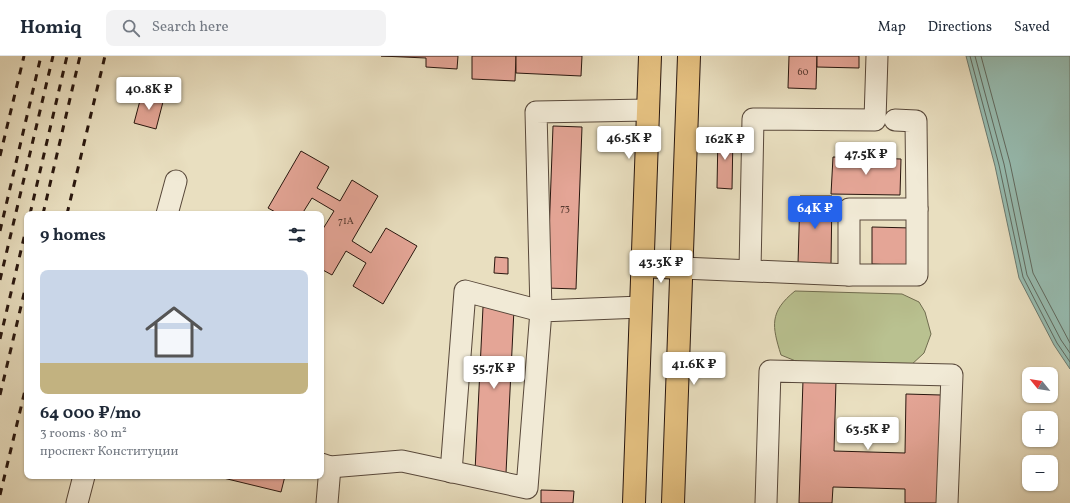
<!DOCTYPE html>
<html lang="en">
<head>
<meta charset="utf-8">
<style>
  :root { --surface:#fff; --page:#f2f2f3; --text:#1f2937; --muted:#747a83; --line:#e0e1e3; --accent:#2563eb }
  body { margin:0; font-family:Vollkorn,serif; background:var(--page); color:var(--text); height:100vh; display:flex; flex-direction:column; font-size:15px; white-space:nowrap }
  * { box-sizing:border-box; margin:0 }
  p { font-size:13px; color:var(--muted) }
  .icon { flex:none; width:22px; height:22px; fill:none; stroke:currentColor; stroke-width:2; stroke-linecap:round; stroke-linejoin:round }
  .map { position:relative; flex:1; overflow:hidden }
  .side { position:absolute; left:24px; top:155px; width:300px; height:268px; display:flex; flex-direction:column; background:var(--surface); border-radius:8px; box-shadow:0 1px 3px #0004 }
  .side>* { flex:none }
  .needle { width:26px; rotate:300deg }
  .buttons { position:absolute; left:1022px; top:311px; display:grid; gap:8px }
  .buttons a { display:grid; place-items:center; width:36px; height:36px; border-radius:8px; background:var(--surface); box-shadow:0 1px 3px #0004; font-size:20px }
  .price { position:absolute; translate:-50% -34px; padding:0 9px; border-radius:4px; background:#fff; color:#222; font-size:13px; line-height:26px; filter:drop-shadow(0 1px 2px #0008) }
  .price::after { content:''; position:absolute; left:50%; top:24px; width:12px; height:9px; margin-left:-6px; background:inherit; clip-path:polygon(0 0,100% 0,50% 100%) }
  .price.current { background:var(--accent); color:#fff }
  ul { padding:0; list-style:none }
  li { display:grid; align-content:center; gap:8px; height:212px; padding:0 16px }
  li span { display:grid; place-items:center; height:124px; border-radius:8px; color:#555 }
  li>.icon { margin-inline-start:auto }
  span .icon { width:72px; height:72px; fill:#fffc; stroke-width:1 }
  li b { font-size:17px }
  h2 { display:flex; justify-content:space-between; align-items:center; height:48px; padding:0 16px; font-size:17px }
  header { display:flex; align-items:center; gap:24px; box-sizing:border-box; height:56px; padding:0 20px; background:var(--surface); border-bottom:1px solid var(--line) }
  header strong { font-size:19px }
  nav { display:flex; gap:22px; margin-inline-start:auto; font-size:14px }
  .search { width:280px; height:36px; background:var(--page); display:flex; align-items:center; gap:10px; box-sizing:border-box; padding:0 14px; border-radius:8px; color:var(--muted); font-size:15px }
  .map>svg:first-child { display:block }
</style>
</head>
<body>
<header>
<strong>Homiq</strong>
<div class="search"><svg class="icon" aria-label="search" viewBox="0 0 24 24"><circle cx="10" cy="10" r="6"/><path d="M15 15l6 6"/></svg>Search here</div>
<nav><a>Map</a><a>Directions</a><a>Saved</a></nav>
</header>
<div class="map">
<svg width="1070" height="447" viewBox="0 0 1070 447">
  <rect width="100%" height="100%" fill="#e9dfc0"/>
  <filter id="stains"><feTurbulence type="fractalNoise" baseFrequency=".005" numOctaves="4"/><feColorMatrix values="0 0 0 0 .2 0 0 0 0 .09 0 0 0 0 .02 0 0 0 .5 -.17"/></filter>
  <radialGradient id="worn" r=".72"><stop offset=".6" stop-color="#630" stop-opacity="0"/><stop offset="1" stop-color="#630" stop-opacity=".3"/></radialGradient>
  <path fill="#b9c190" stroke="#706c4f" d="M 795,235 L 902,238 L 919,246 L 925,256 L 931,278 L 924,297 L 910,310 L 803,308 L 781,299 C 772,270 769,256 795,235 Z"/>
  <path fill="#97bdb2" stroke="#6b7a70" d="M 966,0 L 1070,0 L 1070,313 L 1054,289 L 1019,222 L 995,110 Z"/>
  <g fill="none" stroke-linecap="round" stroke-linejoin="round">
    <g stroke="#606a60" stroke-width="1">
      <path d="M 970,0 L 999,109 L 1023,221 L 1057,287 L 1070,306"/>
      <path d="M 975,0 L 1004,108 L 1027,219 L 1061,284 L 1070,297"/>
      <path d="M 981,0 L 1010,107 L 1033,217 L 1070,287"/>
    </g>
  </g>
  <g fill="#e4a596" stroke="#28160e">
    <path d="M 381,0 L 458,0 L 457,13 L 426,11 L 426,2 Z"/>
    <path d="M 472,0 L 516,0 L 515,25 L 472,23 Z"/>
    <path d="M 516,0 L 582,0 L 581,20 L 516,17 Z"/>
    <path d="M 789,0 L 817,0 L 816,33 L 788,32 Z"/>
    <path d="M 817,0 L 859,0 L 859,12 L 817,11 Z"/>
    <path d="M 142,37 L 164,42 L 156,73 L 134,67 Z"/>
    <path d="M 553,70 L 582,71 L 576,233 L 547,232 Z"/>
    <path d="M 718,78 L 733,78 L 732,133 L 717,132 Z"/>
    <path d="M 301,95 L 329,111 L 317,132 L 340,145 L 352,124 L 378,140 L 352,185 L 371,197 L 386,172 L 417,190 L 383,248 L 353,230 L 366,207 L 346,195 L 332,219 L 321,213 L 321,176 L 334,155 L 312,142 L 302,158 L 279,158 L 268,152 Z"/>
    <path d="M 833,101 L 901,103 L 900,139 L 831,138 Z"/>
    <path d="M 800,140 L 832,140 L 831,208 L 798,208 Z"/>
    <path d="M 872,171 L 912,172 L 910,210 L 872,208 Z"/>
    <path d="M 495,201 L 508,202 L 508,218 L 494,217 Z"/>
    <path d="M 483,251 L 514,253 L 506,417 L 475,415 Z"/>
    <path d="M 803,324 L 836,325 L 834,395 L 905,397 L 906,338 L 941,339 L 937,447 L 905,447 L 905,433 L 833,431 L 832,447 L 799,447 Z"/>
    <path d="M 215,420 L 285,420 L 281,436 Z"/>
    <path d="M 541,434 L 574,435 L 573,447 L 541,447 Z"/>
  </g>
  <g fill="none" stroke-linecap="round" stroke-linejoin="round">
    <g stroke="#58483a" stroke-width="23">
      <g id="minor">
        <path d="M 167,158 L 176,125"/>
        <path d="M 682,212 L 849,219 L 849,153 L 917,153 L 916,65 L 895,64"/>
        <path d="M 750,214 L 753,63 L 875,64 L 877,0"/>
        <path d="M 849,219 L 917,219 L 917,153"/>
        <path d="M 321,408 L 330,411 L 402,405 L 527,432 L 541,255 L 641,251"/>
        <path d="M 451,416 L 465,235 L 541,255 L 536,56 L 648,54"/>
        <path d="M 77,447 L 84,420"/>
        <path d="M 327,447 L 330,411"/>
        <path d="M 766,447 L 770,315 L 952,319 L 947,447"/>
      </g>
    </g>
    <g stroke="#28160e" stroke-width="24">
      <g id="major">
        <path d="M 642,210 L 682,212"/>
        <path d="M 634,447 L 650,0"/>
        <path d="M 673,447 L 689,0"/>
      </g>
    </g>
    <use href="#minor" stroke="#f1ead6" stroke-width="21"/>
    <use href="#major" stroke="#e4c080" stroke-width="22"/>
    <g stroke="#28160e" stroke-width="3" stroke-dasharray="7 7" stroke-linecap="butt">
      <path d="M 0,100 L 24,0"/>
      <path d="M 30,158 L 67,0"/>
      <path d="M 43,158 L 80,0"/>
      <path d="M 67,158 L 105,0"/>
      <path d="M 0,175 L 41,0"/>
      <path d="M 0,224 L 53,0"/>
      <path d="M 0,283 L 27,169"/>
      <path d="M 0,339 L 27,225"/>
      <path d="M 0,439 L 27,326"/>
    </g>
  </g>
  <g text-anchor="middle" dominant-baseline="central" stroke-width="4" stroke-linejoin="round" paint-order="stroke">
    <g font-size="10" fill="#573a30">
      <text x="803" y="16">60</text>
      <text x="565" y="152">73</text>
      <text x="346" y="165">71А</text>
    </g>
  </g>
  <rect width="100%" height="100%" filter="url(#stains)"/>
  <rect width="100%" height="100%" fill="url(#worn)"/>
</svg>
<div class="buttons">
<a><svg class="needle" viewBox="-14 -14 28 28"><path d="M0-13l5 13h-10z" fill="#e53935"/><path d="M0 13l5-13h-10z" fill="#747a83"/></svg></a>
<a>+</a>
<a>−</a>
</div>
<b class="price" style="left:149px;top:55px">40.8K ₽</b>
<b class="price" style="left:629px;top:104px">46.5K ₽</b>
<b class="price" style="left:725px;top:105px">162K ₽</b>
<b class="price" style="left:866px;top:120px">47.5K ₽</b>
<b class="price current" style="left:815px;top:174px">64K ₽</b>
<b class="price" style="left:661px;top:228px">43.3K ₽</b>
<b class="price" style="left:694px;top:330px">41.6K ₽</b>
<b class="price" style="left:494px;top:334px">55.7K ₽</b>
<b class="price" style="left:868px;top:395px">63.5K ₽</b>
<section class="side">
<h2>9 homes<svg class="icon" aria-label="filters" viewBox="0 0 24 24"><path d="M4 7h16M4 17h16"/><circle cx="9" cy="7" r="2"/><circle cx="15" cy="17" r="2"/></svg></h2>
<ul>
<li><span style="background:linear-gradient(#c9d6e8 75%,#c2b280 0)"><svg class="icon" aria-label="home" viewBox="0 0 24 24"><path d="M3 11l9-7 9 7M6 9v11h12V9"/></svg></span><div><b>64 000 ₽/mo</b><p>3 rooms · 80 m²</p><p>проспект Конституции</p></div></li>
</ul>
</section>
</div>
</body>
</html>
